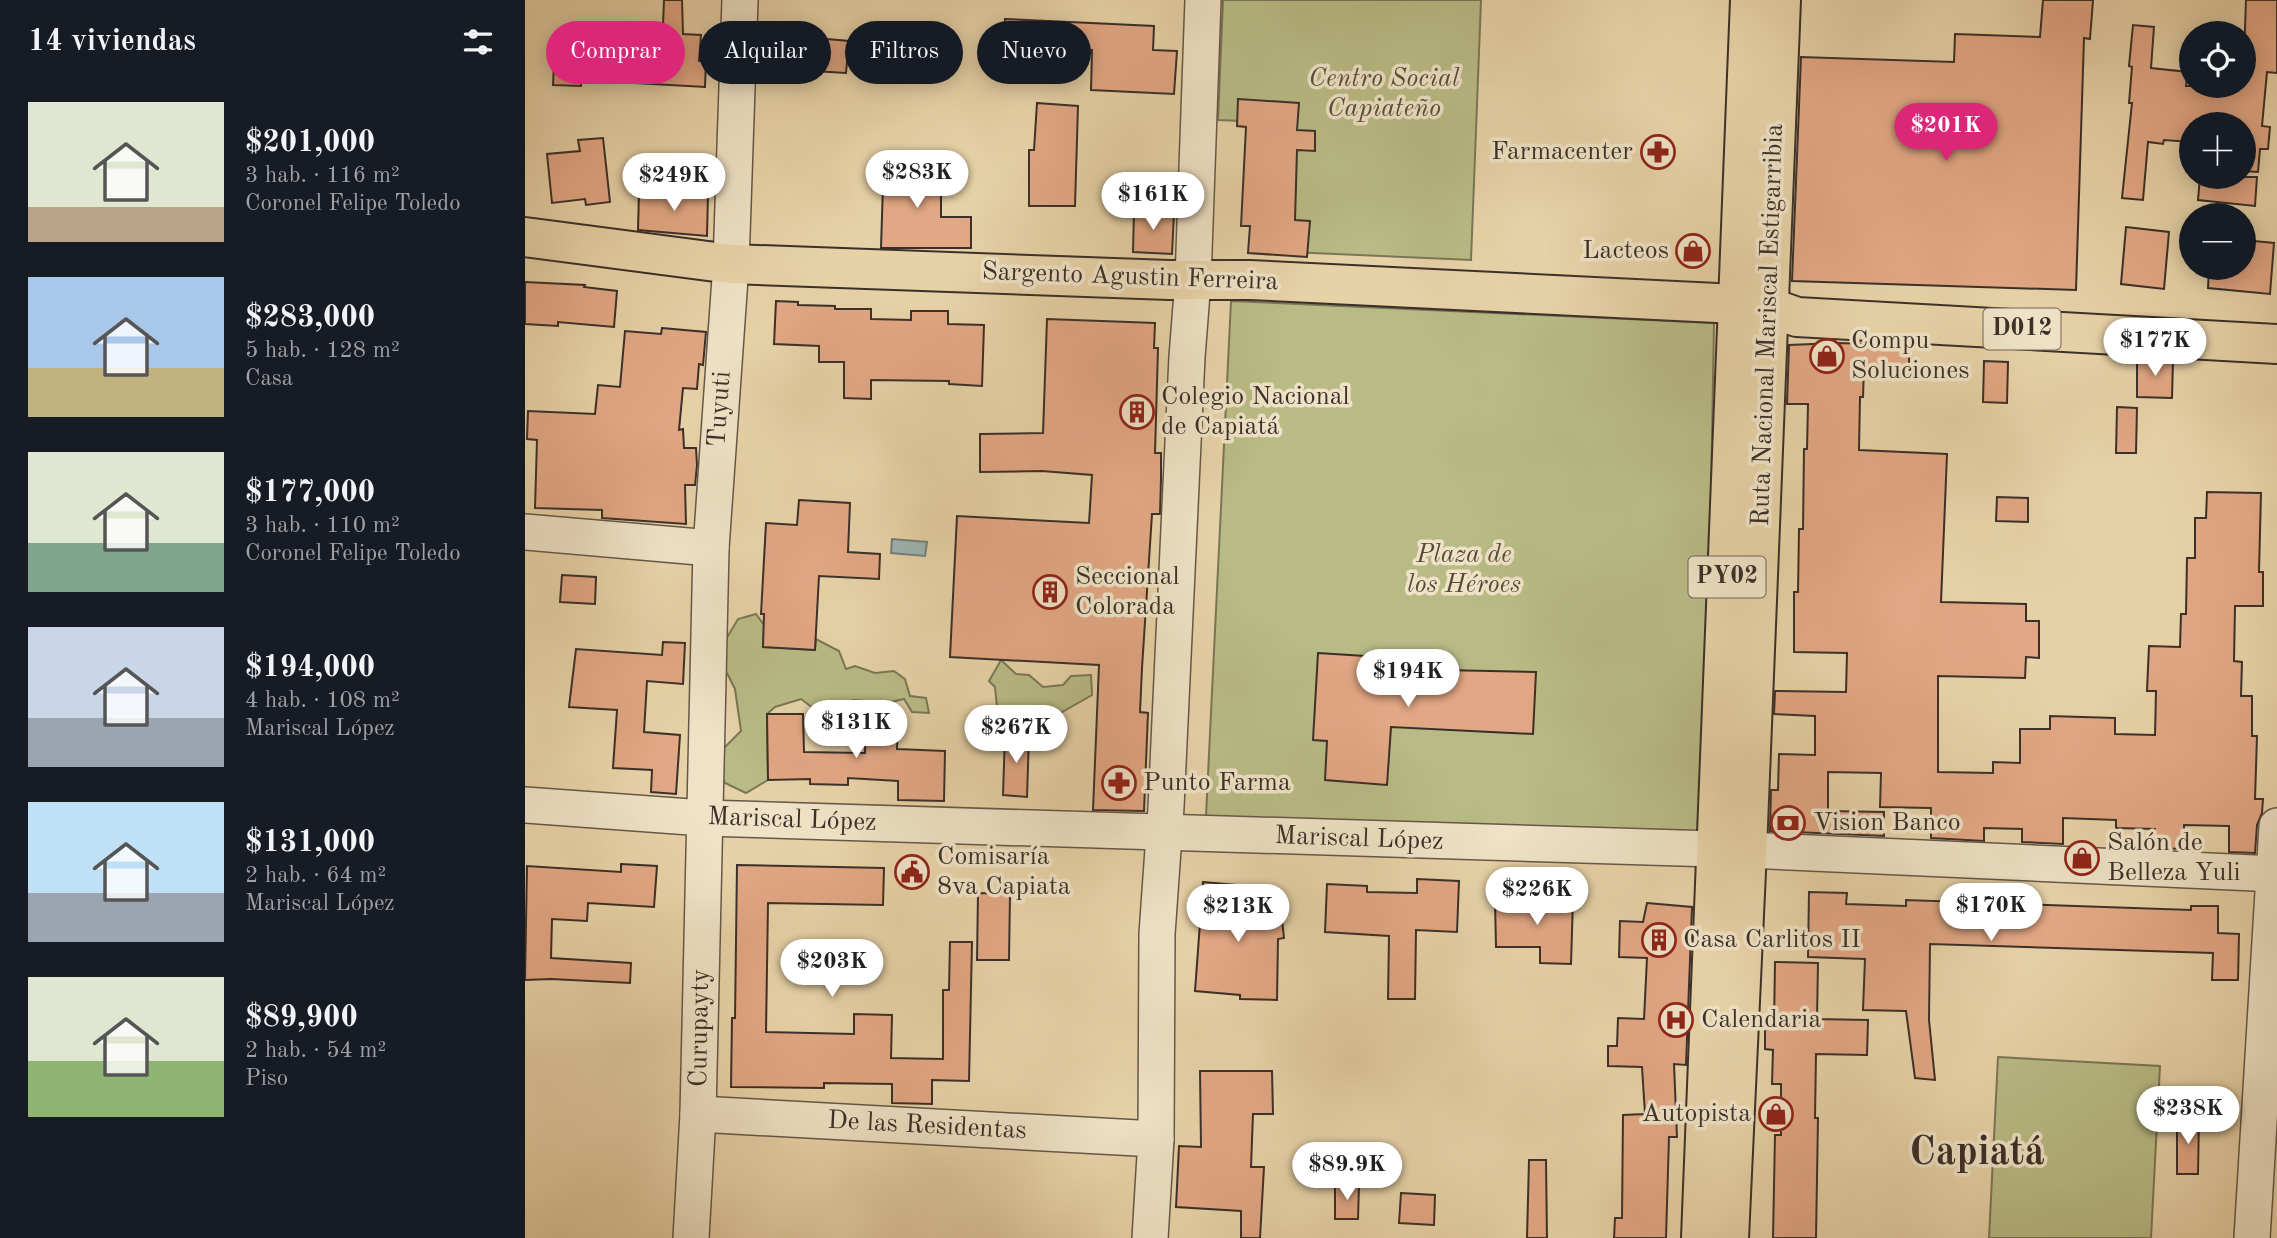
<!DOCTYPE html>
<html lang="es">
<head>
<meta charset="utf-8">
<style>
  :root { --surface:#171b24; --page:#20242c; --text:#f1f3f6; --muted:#9ea1a6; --accent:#db2777 }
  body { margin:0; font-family:"Old Standard TT",serif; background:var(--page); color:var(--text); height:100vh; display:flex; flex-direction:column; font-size:26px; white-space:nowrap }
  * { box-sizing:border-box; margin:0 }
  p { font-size:23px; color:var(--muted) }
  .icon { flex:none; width:38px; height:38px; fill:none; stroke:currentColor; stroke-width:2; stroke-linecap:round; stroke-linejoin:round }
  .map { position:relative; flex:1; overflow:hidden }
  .panel { display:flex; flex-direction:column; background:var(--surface); width:525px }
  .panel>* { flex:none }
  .top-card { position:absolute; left:21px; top:21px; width:665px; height:63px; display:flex; gap:14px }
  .controls { position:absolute; left:1654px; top:21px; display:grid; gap:14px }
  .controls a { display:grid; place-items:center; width:77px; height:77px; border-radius:50%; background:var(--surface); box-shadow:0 4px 18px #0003; font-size:35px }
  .price { position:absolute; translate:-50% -60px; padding:0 16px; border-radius:24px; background:#fff; color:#222; font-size:23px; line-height:46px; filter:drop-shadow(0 2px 4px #0008) }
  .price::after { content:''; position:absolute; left:50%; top:42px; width:21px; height:16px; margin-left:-10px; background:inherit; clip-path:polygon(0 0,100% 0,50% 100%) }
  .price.selected { background:var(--accent); color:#fff }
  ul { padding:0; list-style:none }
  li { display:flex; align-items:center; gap:21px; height:175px; padding:0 28px }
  li span { display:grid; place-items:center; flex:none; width:196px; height:140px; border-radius:0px; color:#555 }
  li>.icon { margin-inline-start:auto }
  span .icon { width:84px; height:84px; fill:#fffc; stroke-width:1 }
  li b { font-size:30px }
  h2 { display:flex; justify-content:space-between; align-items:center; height:84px; padding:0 28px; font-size:30px }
  .chip { padding:0 24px; border-radius:32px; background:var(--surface); box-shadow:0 4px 18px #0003; font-size:24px; line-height:63px }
  .chip.selected { background:var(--accent); color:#fff }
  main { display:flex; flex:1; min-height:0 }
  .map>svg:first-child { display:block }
</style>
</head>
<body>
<main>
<section class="panel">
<h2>14 viviendas<svg class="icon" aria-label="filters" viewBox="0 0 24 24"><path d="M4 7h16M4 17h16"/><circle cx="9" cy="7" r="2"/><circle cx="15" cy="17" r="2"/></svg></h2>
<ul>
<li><span style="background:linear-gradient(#dfe7d0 75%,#b9a48a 0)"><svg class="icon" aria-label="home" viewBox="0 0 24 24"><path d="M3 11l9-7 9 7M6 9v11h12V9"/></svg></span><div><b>$201,000</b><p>3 hab. · 116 m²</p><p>Coronel Felipe Toledo</p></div></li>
<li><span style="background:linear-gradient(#a9c7e8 65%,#c2b280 0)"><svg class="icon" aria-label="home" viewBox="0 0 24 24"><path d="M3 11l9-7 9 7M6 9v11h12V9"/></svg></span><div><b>$283,000</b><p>5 hab. · 128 m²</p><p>Casa</p></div></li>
<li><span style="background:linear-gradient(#dfe7d0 65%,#7fa58c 0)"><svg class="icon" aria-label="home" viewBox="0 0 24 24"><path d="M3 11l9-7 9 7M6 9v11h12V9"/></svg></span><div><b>$177,000</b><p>3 hab. · 110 m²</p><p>Coronel Felipe Toledo</p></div></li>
<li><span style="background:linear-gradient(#c9d6e8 65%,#9aa5b1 0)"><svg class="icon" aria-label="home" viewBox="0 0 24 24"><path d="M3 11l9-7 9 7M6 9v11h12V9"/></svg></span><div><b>$194,000</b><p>4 hab. · 108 m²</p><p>Mariscal López</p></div></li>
<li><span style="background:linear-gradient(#bfe0f5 65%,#9aa5b1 0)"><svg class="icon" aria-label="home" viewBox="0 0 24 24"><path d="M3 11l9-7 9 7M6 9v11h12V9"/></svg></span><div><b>$131,000</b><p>2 hab. · 64 m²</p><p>Mariscal López</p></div></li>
<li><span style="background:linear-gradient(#dfe7d0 60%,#8fb573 0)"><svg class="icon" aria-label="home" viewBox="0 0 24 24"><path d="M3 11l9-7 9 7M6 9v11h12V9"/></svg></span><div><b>$89,900</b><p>2 hab. · 54 m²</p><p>Piso</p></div></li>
</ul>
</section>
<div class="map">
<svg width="1752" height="1238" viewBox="0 0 1752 1238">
  <rect width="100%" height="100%" fill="#e7d2a7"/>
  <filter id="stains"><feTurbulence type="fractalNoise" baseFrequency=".00286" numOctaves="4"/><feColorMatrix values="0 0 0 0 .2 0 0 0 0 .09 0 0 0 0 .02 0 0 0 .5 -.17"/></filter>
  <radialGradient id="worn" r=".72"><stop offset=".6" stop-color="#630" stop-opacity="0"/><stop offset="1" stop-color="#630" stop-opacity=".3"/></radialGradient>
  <g fill="#b8bb85" stroke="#7a7657" stroke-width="2">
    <path d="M 698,0 L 956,0 L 946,260 L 765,252 L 770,123 L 693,120 Z"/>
    <path d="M 706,301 L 1189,323 L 1180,840 L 681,816 Z"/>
    <path d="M 231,614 L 239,625 L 238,647 L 290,650 L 291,639 L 314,651 L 321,669 L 330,666 L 350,673 L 369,671 L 380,679 L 385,696 L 401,698 L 404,713 L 387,712 L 379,699 L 362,703 L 328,700 L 318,708 L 304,703 L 292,711 L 276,699 L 250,707 L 242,714 L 243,780 L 221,793 L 200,783 L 188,759 L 216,731 L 210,689 L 197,663 L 198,644 L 213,619 Z"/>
    <path d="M 476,660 L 491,674 L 504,675 L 518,687 L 538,685 L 546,676 L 566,675 L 567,695 L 532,715 L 505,712 L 489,719 L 472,707 L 470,687 L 464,681 Z"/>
    <path d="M 1473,1057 L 1635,1066 L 1626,1238 L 1464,1238 Z"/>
  </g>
  <path fill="#9bb5b3" stroke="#75807c" stroke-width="2" d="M 367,539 L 402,542 L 400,556 L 366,553 Z"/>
  <g fill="#e2a784" stroke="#3b3029" stroke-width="2">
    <path d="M 139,0 L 157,0 L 158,34 L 176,35 L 174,61 L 181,62 L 180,87 L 74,81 L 75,45 L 137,48 Z"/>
    <path d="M 1518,0 L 1568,0 L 1565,39 L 1559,38 L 1551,290 L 1267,281 L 1276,57 L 1429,62 L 1430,34 L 1515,37 Z"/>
    <path d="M 1721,0 L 1752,0 L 1752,73 L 1742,72 L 1737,126 L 1745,127 L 1743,149 L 1735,149 L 1733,172 L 1718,171 L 1718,124 L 1666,124 L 1666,142 L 1639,140 L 1638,144 L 1623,142 L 1618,200 L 1597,198 L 1607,103 L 1604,103 L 1607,67 L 1604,66 L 1608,25 L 1629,27 L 1626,68 L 1663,72 L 1661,86 L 1718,86 Z"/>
    <path d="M 480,19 L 629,26 L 628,50 L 652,51 L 649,94 L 566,90 L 567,50 L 479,45 Z"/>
    <path d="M 291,38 L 324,41 L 321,73 L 288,71 Z"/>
    <path d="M 29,63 L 57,64 L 56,86 L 28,85 Z"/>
    <path d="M 713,99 L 774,103 L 772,130 L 790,131 L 790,151 L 772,150 L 770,220 L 785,221 L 782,257 L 723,253 L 725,226 L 716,226 L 721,127 L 712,126 Z"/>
    <path d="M 512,103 L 553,106 L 550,206 L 504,206 L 504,150 L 509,150 Z"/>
    <path d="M 78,138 L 85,202 L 61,205 L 60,199 L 27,203 L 22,154 L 55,151 L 53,140 Z"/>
    <path d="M 359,153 L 389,154 L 388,176 L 416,176 L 416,217 L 446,217 L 446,248 L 356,248 Z"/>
    <path d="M 1675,177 L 1732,177 L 1730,206 L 1673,200 Z"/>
    <path d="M 114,192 L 183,194 L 182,236 L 113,230 Z"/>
    <path d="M 609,211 L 649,213 L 647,254 L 608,252 Z"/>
    <path d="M 1601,227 L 1644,232 L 1639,289 L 1596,284 Z"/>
    <path d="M 1718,240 L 1749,243 L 1745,294 L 1683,288 L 1684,268 L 1718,268 Z"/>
    <path d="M 0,282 L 60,285 L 59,287 L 92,291 L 89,327 L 33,322 L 33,326 L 0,324 Z"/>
    <path d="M 251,301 L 273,302 L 273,305 L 310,306 L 310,309 L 346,309 L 346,319 L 386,320 L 386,311 L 423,311 L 423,324 L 459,325 L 457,386 L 424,384 L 424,381 L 346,380 L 346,399 L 319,398 L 319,362 L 294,362 L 294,346 L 249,344 Z"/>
    <path d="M 522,319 L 630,323 L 629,348 L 633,348 L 630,453 L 636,453 L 636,479 L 635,514 L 627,514 L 617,668 L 615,712 L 623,713 L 619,811 L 568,810 L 574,665 L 425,657 L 432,516 L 564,523 L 567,475 L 517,471 L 455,472 L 455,434 L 518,433 Z"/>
    <path d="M 137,328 L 181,332 L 178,365 L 174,364 L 172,389 L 158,388 L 154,430 L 158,429 L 159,448 L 171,448 L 172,465 L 170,485 L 160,485 L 161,524 L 77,518 L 77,510 L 10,508 L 12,440 L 2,439 L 3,411 L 70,414 L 73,385 L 95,387 L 100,331 L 136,334 Z"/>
    <path d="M 1312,343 L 1384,345 L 1384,368 L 1339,367 L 1338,397 L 1335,397 L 1334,450 L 1422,454 L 1416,602 L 1501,604 L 1501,621 L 1514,621 L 1514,658 L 1501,657 L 1500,678 L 1413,676 L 1413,772 L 1468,773 L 1468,762 L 1495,763 L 1495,729 L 1525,729 L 1525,716 L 1590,718 L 1590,734 L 1630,735 L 1631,691 L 1622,691 L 1624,646 L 1655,647 L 1656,614 L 1661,614 L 1662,558 L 1670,558 L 1670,518 L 1681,518 L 1682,492 L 1736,493 L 1734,572 L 1738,572 L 1738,606 L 1710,606 L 1709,661 L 1717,662 L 1716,696 L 1727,696 L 1727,736 L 1732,736 L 1730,799 L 1738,799 L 1737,813 L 1732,825 L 1730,853 L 1704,852 L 1704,826 L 1659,825 L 1659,849 L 1630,848 L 1630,829 L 1591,828 L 1591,820 L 1538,818 L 1538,844 L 1497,842 L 1497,829 L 1459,828 L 1459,841 L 1406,838 L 1406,808 L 1355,807 L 1356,773 L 1303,772 L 1303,811 L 1359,812 L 1359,836 L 1245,831 L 1246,790 L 1253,790 L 1254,754 L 1290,755 L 1290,716 L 1249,714 L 1250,691 L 1321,692 L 1322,653 L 1269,652 L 1269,592 L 1273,592 L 1274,529 L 1278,529 L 1279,449 L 1282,449 L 1283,404 L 1262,404 L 1264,345 Z"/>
    <path d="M 1612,358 L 1648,360 L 1647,398 L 1612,397 Z"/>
    <path d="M 1459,361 L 1483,362 L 1482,403 L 1458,402 Z"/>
    <path d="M 1592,407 L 1612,408 L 1611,453 L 1591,453 Z"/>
    <path d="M 1472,497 L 1503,498 L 1503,522 L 1471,521 Z"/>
    <path d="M 274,500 L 325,503 L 323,552 L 355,554 L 354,579 L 294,576 L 290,650 L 238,647 L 239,614 L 236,614 L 241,523 L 272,525 Z"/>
    <path d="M 37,575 L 71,577 L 70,604 L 35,602 Z"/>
    <path d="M 138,642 L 160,643 L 158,684 L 122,681 L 119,732 L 155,735 L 151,794 L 126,792 L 127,770 L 88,768 L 92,710 L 44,707 L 51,649 L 137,655 Z"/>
    <path d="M 793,653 L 871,658 L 870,669 L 1011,672 L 1008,734 L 866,727 L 862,785 L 800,780 L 802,741 L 788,740 Z"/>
    <path d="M 242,714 L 278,714 L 279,752 L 340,753 L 341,717 L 373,719 L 372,749 L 420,751 L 419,801 L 373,800 L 373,781 L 323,778 L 323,785 L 285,784 L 285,779 L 243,780 Z"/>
    <path d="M 480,734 L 504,735 L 502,797 L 478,795 Z"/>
    <path d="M 96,864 L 132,866 L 129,907 L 63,903 L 62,921 L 27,919 L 26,958 L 106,963 L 105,983 L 26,979 L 0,980 L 2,866 L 96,872 Z"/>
    <path d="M 212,865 L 359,868 L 358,905 L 243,903 L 241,1032 L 329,1034 L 329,1014 L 367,1015 L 366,1058 L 418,1059 L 418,990 L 424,990 L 425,942 L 447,942 L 444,1081 L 407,1080 L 407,1104 L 367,1103 L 367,1084 L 299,1083 L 299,1088 L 206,1087 L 207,1018 L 210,1018 Z"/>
    <path d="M 892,879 L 934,881 L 932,932 L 891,930 L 890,999 L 863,999 L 864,936 L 800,932 L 802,884 L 842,886 L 842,892 L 892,893 Z"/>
    <path d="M 678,882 L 721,886 L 719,903 L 755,900 L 759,938 L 753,939 L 752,1000 L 715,999 L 715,995 L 670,991 Z"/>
    <path d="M 1284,892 L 1322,893 L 1321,904 L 1381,906 L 1381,900 L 1666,910 L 1666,906 L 1693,906 L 1693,933 L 1714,934 L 1713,980 L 1687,980 L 1688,953 L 1405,944 L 1404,1020 L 1410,1080 L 1390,1078 L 1381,1011 L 1338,1010 L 1340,959 L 1283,957 Z"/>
    <path d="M 453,893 L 485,894 L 484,960 L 452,960 Z"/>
    <path d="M 1016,898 L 1048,899 L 1046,964 L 1015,963 L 1015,947 L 971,947 L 970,900 Z"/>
    <path d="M 1122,903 L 1167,907 L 1161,1065 L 1149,1064 L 1152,1137 L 1144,1137 L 1141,1238 L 1089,1238 L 1090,1218 L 1097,1218 L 1098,1115 L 1120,1114 L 1117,1067 L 1083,1066 L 1083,1046 L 1092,1046 L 1093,1018 L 1119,1019 L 1122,958 L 1094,957 L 1095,921 L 1118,922 Z"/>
    <path d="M 1250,962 L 1293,963 L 1292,1019 L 1343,1020 L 1342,1055 L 1291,1054 L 1290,1118 L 1293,1118 L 1291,1238 L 1248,1238 L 1250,1135 L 1256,1135 L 1256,1084 L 1247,1084 L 1248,1050 L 1240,1049 L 1240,1025 L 1249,1026 Z"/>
    <path d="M 675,1071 L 747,1071 L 748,1114 L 728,1114 L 726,1167 L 739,1167 L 735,1238 L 716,1238 L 716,1211 L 651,1207 L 654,1146 L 676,1147 Z"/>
    <path d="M 1652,1119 L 1674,1119 L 1673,1174 L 1652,1174 Z"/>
    <path d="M 1004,1160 L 1021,1160 L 1022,1238 L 1002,1238 Z"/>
    <path d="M 810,1184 L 834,1185 L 833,1219 L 810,1219 Z"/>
    <path d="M 876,1193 L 910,1195 L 909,1225 L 874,1223 Z"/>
  </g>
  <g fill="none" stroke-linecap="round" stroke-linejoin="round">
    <g stroke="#665848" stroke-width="38">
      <g id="minor">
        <path d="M 0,532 L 186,548"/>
        <path d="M 0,805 L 179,818 L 1222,850 L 1752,874"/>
        <path d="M 173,1114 L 631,1139"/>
        <path d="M 166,1238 L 173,1114 L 186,548 L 206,264 L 215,0"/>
        <path d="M 625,1238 L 631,1139 L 632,934 L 641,807 L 662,357 L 668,280 L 678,0"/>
        <path d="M 1727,1238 L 1752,826"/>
      </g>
    </g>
    <g stroke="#3b3029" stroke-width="42">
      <path id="major" d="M 0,237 L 206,264 L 644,280 L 725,280 L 1212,304 L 1244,307 L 1272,317 L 1752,344"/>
    </g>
    <g stroke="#3b3029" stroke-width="42">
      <g id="highway">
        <path d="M 1176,1238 L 1225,0"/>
        <path d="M 1204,1238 L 1222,850 L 1256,0"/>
      </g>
    </g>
    <use href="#minor" stroke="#efe2c6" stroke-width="35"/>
    <use href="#major" stroke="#e7d2a7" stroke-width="38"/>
    <use href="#highway" stroke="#e7d2a7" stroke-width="38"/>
  </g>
  <defs>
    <g id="pharmacy-ring" transform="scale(1.75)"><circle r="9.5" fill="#efe2c6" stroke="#8f2418" stroke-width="1.5"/><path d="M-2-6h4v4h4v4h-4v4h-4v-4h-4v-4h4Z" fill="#8f2418"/></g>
    <g id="shop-ring" transform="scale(1.75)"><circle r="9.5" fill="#efe2c6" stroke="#8f2418" stroke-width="1.5"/><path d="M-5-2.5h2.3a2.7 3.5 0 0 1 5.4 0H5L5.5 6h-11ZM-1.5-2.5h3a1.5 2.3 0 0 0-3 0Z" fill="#8f2418"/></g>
    <g id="building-ring" transform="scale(1.75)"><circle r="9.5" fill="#efe2c6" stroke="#8f2418" stroke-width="1.5"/><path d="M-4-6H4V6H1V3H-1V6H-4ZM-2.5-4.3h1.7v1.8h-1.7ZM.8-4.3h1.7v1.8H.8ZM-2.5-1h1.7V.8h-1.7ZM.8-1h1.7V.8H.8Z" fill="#8f2418"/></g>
    <g id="bank-ring" transform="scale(1.75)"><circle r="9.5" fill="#efe2c6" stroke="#8f2418" stroke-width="1.5"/><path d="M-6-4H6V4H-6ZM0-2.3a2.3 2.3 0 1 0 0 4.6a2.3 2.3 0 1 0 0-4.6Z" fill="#8f2418"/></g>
    <g id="civic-ring" transform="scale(1.75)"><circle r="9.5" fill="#efe2c6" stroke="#8f2418" stroke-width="1.5"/><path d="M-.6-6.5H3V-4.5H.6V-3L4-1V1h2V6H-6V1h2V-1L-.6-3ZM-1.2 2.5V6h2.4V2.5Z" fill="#8f2418"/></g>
    <g id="hospital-ring" transform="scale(1.75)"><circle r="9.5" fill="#efe2c6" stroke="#8f2418" stroke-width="1.5"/><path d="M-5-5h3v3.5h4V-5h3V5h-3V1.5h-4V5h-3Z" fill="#8f2418"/></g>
  </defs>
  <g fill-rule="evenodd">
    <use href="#pharmacy-ring" x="1133" y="152"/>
    <use href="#shop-ring" x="1168" y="251"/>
    <use href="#shop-ring" x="1302" y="356"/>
    <use href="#building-ring" x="612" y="412"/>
    <use href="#building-ring" x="525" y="592"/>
    <use href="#pharmacy-ring" x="594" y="783"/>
    <use href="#bank-ring" x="1263" y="823"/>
    <use href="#shop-ring" x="1557" y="858"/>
    <use href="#civic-ring" x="387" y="872"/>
    <use href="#building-ring" x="1134" y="940"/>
    <use href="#hospital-ring" x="1151" y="1020"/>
    <use href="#shop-ring" x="1251" y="1114"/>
  </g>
  <g text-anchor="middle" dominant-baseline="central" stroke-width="7" stroke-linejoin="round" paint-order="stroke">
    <g fill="#efe2c6" stroke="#716558" stroke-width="2">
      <rect x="1458.5" y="308.5" width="77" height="41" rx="5"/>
      <rect x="1163.5" y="556.5" width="77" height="41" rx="5"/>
    </g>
    <g font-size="24" font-weight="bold" fill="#3b3029">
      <text x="1497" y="329">D012</text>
      <text x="1202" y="577">PY02</text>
    </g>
    <g font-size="26" font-style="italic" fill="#544c3b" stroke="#efe2c6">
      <text x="859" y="79">Centro Social<tspan x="859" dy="30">Capiateño</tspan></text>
      <text x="939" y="555">Plaza de<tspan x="939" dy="30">los Héroes</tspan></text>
    </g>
    <g font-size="26" fill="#3b3029" stroke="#efe2c6" text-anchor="start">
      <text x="1108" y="152" text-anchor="end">Farmacenter</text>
      <text x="1144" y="251" text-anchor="end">Lacteos</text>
      <text x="1326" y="341">Compu<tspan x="1326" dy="30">Soluciones</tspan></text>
      <text x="636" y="397">Colegio Nacional<tspan x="636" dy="30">de Capiatá</tspan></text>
      <text x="550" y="577">Seccional<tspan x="550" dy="30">Colorada</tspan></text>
      <text x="618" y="783">Punto Farma</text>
      <text x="1288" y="823">Vision Banco</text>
      <text x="1582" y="843">Salón de<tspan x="1582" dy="30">Belleza Yuli</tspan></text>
      <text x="412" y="857">Comisaría<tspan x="412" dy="30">8va Capiata</tspan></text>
      <text x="1158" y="940">Casa Carlitos II</text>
      <text x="1176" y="1020">Calendaria</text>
      <text x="1226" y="1114" text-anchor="end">Autopista</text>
    </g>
    <g font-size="26" fill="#3b3029" stroke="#efe2c6">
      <text transform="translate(605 277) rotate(2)">Sargento Agustin Ferreira</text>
      <text transform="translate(1243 325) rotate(-88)">Ruta Nacional Mariscal Estigarribia</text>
      <text transform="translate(195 409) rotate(-86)">Tuyuti</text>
      <text transform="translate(267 820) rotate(2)">Mariscal López</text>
      <text transform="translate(834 839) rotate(2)">Mariscal López</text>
      <text transform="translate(175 1028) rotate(-89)">Curupayty</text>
      <text transform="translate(402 1126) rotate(3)">De las Residentas</text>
    </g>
    <g font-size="40" font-weight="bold" fill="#3b3029" stroke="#efe2c6">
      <text x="1452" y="1154">Capiatá</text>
    </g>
  </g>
  <rect width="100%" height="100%" filter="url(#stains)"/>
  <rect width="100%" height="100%" fill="url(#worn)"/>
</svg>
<div class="controls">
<a><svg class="icon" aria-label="locate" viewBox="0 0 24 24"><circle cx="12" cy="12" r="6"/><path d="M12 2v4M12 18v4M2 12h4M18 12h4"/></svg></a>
<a>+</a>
<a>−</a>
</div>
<b class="price selected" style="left:1421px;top:163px">$201K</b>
<b class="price" style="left:392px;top:210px">$283K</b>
<b class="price" style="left:149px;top:213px">$249K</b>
<b class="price" style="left:628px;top:232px">$161K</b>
<b class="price" style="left:1630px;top:378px">$177K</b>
<b class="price" style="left:883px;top:709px">$194K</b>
<b class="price" style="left:331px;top:760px">$131K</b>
<b class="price" style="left:491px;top:765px">$267K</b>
<b class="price" style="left:1012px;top:927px">$226K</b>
<b class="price" style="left:1466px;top:943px">$170K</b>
<b class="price" style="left:713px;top:944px">$213K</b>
<b class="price" style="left:307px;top:999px">$203K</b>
<b class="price" style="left:1663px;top:1146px">$238K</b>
<b class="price" style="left:822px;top:1202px">$89.9K</b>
<div class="top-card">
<a class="chip selected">Comprar</a>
<a class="chip">Alquilar</a>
<a class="chip">Filtros</a>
<a class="chip">Nuevo</a>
</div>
</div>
</main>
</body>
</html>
